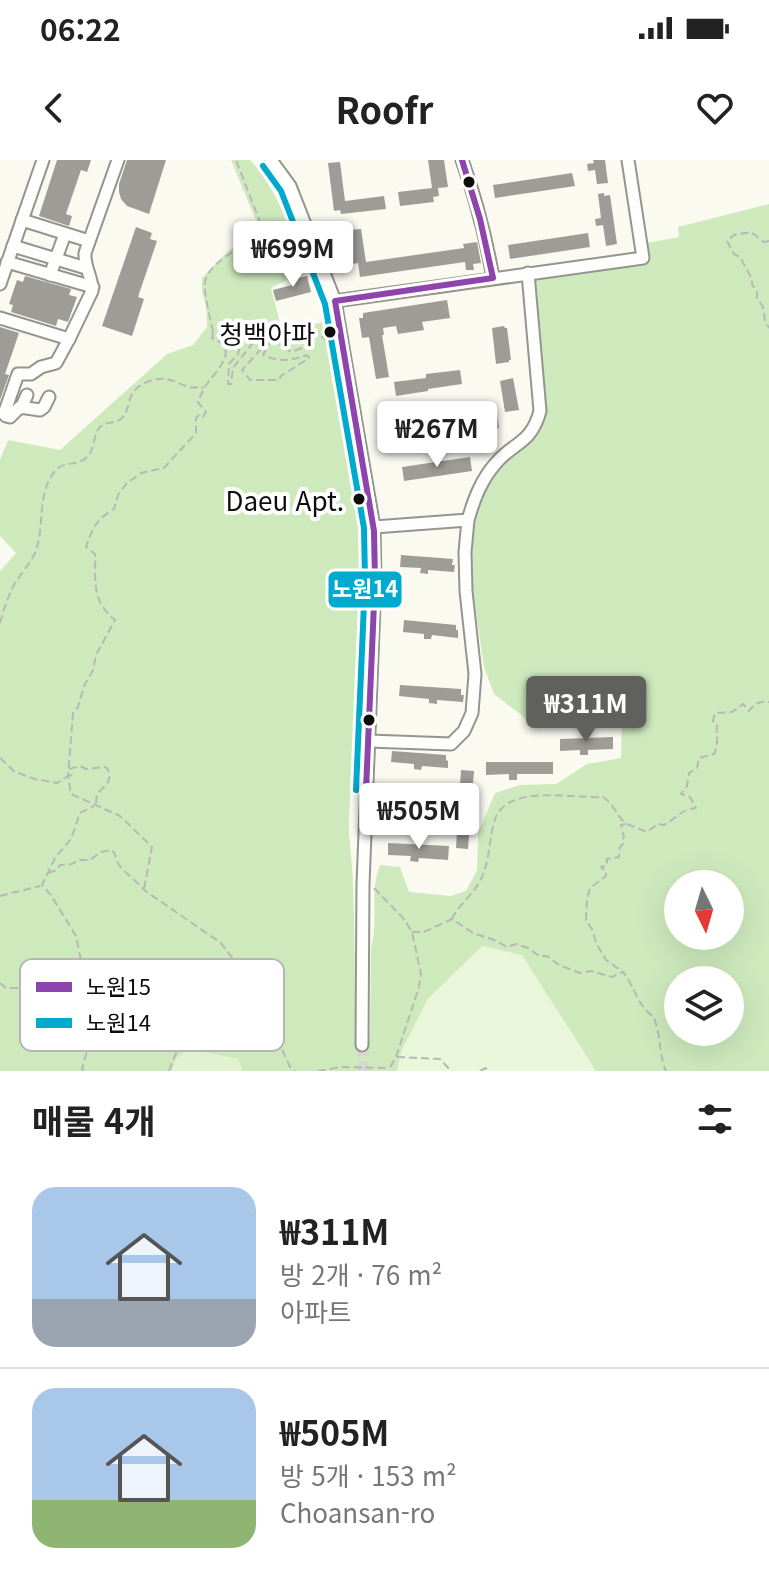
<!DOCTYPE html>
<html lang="ko">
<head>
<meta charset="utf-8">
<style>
  :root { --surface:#fff; --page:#f6f6f6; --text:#222; --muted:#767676; --line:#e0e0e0; --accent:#60605d }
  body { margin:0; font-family:Georgia,"Noto Sans KR",serif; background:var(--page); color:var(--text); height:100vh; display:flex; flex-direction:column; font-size:30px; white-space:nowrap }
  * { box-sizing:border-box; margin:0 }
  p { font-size:26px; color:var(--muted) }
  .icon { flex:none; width:44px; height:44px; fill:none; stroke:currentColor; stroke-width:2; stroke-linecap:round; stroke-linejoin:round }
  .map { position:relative; height:911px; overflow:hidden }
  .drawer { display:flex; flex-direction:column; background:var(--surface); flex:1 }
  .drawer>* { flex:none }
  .needle { width:52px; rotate:175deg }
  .controls { position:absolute; left:664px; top:710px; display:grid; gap:16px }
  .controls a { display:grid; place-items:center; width:80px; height:80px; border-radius:50%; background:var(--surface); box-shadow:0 8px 32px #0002; font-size:40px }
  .price { position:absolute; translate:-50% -68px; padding:0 18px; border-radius:8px; background:#fff; color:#222; font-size:26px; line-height:52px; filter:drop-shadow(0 2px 4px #0008) }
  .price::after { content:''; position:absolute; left:50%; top:48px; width:24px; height:18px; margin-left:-12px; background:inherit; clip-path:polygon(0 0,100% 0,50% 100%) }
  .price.current { background:var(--accent); color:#fff }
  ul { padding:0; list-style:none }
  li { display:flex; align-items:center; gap:24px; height:200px; padding:0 32px }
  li+li { border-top:2px solid var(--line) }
  li span { display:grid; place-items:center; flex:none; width:224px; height:160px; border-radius:24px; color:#555 }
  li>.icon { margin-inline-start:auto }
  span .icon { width:96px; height:96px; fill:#fffc; stroke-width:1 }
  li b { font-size:34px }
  h2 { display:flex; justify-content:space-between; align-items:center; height:96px; padding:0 32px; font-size:34px }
  .status { display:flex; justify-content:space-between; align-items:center; height:56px; padding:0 40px; background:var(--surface); direction:ltr }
  .status svg { height:22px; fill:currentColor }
  header { display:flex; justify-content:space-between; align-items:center; height:104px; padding:0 32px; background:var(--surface); font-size:36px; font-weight:700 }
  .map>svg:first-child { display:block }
</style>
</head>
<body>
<div class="status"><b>06:22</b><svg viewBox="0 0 49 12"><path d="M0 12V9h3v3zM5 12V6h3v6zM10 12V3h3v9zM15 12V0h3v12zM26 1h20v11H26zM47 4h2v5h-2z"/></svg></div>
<header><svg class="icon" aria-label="back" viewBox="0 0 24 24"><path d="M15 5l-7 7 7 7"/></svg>Roofr<svg class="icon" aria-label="heart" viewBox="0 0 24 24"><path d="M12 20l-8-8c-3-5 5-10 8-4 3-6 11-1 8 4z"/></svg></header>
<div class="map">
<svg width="769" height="911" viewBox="0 0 769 911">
  <rect width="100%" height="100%" fill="#fbfaf1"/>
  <path fill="#e0f2d0" d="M 189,889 L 239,899 L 243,911 L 172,911 L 176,899 Z"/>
  <path fill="#ceeabd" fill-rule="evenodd" d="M 231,0 L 250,0 C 278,30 291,72 308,109 L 271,128 L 282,171 L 290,179 L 300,178 L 311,165 L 327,161 C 337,229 351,298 358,366 C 367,463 353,561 349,658 C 348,680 353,703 353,725 C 355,776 355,827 355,878 L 359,884 L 366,884 L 370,878 L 371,788 C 379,760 369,733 380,705 L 400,707 L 409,732 L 451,736 L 466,731 L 477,710 L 478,673 L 495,633 L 520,625 L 556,624 L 587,604 L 621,598 L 622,549 L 610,543 L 583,558 L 551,567 L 525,558 L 494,534 L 484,507 L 471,418 L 474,368 L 482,331 L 496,309 L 511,295 L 534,277 L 547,253 L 531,118 L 651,100 L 647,83 L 679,77 L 678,67 L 769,44 L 769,911 L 243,911 L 238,899 L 189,889 L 176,899 L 172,911 L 0,911 L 0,411 L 16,393 L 0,376 L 0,300 L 8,280 L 60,290 L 167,194 L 193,185 L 207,167 L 206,145 L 202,133 L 202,118 L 227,92 L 252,74 L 257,63 ZM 678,724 L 730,724 L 730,776 L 678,776 ZM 678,820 L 730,820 L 730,872 L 678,872 Z"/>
  <path fill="#eaf6da" d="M 482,786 L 522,795 L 596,911 L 397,911 L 401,892 L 427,840 Z"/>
  <g fill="#9e9c97">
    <path d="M 57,0 L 91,0 L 87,12 L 81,10 L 66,54 L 72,56 L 69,66 L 39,56 Z"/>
    <path d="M 127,0 L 166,0 L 149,54 L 127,46 L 121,39 L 119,32 L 119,24 Z"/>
    <path d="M 428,0 L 444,0 L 448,27 L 438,28 L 439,36 L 433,37 L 434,42 L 400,46 L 398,32 L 432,28 Z"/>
    <path d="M 593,0 L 605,0 L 608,23 L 597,24 L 595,10 L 588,11 L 587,4 L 594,3 Z"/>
    <path d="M 340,2 L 345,41 L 384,36 L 386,49 L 341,54 L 340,50 L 334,51 L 328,3 Z"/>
    <path d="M 572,13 L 575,26 L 495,38 L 493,25 Z"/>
    <path d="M 604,33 L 604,36 L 610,35 L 617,84 L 606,86 L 603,65 L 596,66 L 595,59 L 601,58 L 598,34 Z"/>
    <path d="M 136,67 L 152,73 L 150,79 L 157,81 L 138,137 L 144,139 L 132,176 L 102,166 Z"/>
    <path d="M 361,69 L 366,102 L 464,88 L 463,84 L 477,82 L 481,103 L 473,104 L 474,110 L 466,110 L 465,102 L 360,117 L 358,103 L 353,104 L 348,70 Z"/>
    <path d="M 588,73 L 590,87 L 510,99 L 508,85 Z"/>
    <path d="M 25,116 L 71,129 L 69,135 L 77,137 L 68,162 L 58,159 L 56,166 L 11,152 L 13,145 L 9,144 L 17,120 L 23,122 Z"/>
    <path d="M 307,116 L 311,132 L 276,141 L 273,130 L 292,125 L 298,118 Z"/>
    <path d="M 447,140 L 450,158 L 422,162 L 424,170 L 398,174 L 396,166 L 383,168 L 384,175 L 382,175 L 389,217 L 376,219 L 369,177 L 362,178 L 359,158 L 363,158 L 363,153 Z"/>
    <path d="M 504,166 L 505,168 L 507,168 L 511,200 L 509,200 L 509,202 L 496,204 L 492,168 Z"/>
    <path d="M 0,167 L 19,173 L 5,214 L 9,215 L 0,240 Z"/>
    <path d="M 460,210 L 462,224 L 428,229 L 428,231 L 396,236 L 394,222 L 426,218 L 426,214 Z"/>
    <path d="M 513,218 L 519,250 L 505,252 L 500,221 Z"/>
    <path d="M 394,255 L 397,256 L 401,288 L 398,289 L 399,291 L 386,292 L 381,256 Z"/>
    <path d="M 497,255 L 499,268 L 467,272 L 465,259 Z"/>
    <path d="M 470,297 L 472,311 L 404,321 L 402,307 Z"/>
    <path d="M 401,395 L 453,399 L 452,405 L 455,405 L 454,412 L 428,410 L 428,414 L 420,413 L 421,408 L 400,407 Z"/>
    <path d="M 404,460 L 456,465 L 456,470 L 458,470 L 458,478 L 432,475 L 431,479 L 424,479 L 424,474 L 403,472 Z"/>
    <path d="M 400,525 L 461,529 L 461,535 L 464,535 L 463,542 L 437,540 L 437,544 L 429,543 L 429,539 L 399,536 Z"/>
    <path d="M 613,577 L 613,589 L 588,590 L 588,595 L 580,595 L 580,590 L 560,591 L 560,579 Z"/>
    <path d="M 392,591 L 446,595 L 446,600 L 448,601 L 448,608 L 422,606 L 421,610 L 414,609 L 414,604 L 391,602 Z"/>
    <path d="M 486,602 L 553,602 L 553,614 L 517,614 L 517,620 L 509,620 L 509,614 L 486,615 Z"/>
    <path d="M 461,610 L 474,611 L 468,689 L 456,688 Z"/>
    <path d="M 388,683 L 449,686 L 448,700 L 419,698 L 418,702 L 410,701 L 411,696 L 388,695 Z"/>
  </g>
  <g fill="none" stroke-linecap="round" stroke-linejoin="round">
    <path stroke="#d7d6cf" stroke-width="11" stroke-dasharray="11 5.5" stroke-linecap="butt" d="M 362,885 L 364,911"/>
    <g stroke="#949490" stroke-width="15">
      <g id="minor">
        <path d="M 271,0 L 290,26 L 335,141 L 374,367 L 375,420 L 363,724 L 362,885"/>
        <path d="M 462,0 C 476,39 486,78 493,118"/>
        <path d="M 22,60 L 89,81"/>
        <path d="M 13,86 L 86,108"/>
        <path d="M 7,102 L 93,127"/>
        <path d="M 50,115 L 65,74"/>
        <path d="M 0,124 L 43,0"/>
        <path d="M 335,141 L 643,98 L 628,0"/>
        <path d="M 0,158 L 69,179 L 92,131 C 93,118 84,108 85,93 L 118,0"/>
        <path d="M 49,237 L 44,247 L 40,250 L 20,247 L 10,257 L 6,256 L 4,254 L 18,214 L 31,214 L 41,207 L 56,203 L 69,179"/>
        <path d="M 21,248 L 27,235"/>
        <path d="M 374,367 L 468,360 C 474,339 481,320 496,303 C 515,281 531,284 540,251 L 528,113"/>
        <path d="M 369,581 L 451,584 L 464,571 L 472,553 L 475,514 L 466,431 L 465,392 L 468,360"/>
      </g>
    </g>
    <g stroke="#b8b8b6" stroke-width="2" stroke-dasharray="8 4" stroke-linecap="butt">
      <path d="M 769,81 L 764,82 L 751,72 L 734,75 L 727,81 L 734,94 L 740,97 L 752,119 L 752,124 L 757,132 L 757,138 L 763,147 L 765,161 L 769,168"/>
      <path d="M 213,172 C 211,162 203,130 205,122 C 209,100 243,90 255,74 C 257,70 258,66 260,62 L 236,0"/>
      <path d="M 0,463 C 4,449 8,436 15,423 C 21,414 31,402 35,393 C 45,368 37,338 52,315 C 62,300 70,307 83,300 C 96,293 92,277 99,268 C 105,261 115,264 121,259 C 132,250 124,234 143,224 C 172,208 183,234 201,226 L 203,228"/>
      <path d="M 0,598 L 15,612 L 35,619 L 57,623 L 68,616 L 71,634 L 120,656 L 152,687 L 144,729"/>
      <path d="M 69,609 L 80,606 L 86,609 L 106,607 C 115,620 105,625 97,634 L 96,642 L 98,646"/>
      <path d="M 72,615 L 68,616 L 73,553 L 78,547 L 84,526 L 93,510 L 96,495 L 115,460 C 91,440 96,423 95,394 L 86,387 C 93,367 96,360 114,349 L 118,335 L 126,324 L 141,313 L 164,308 L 196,273 L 196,258 L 199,255 L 203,257 L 206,252 L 197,241 C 202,235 203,229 207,224 C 218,209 240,189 212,178 L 213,172 L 242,178 L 238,194 L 229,204 L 228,224 L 231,224 L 233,208 L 252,184 L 259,170 L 264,168 L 266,171 L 260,190 L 242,210 L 250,220 L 279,220 L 281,216 L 309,198 L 307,195 C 291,201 279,202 263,195 L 272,178 L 291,192 L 302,188 L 318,172 L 327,182 L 331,201 L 335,201 L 330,173"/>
      <path d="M 627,664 L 647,672 L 658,664 L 664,665 C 677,658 680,650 696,648 L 690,637 L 681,634 L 687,626 L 689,613 L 697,608 L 699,598 L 714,594 C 719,584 716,576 717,565 L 713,561 L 715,553 L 732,552 L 743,544 L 749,551 C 755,543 759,541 769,542"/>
      <path d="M 48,713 L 57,710 L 60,705 L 72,704 L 78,700 L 90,700 L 101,692 L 112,690 L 115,694 C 116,709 135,718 144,730 L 221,783 L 242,811 L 241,842 L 271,865 L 290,907 L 295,911"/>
      <path d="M 374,728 L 404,759 L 412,772 L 421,814 L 419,827 L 396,897 L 388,911"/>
      <path d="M 0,736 L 40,726"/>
      <path d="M 452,759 C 459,744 474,734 481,719 C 490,701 489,678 495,659 C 508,623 575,639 603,637 C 613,643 617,656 626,664 L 621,665 L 624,677 L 622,681 L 623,684 L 620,687 L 619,697 L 607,699 L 607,705 L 601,707 L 606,711 L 606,716 L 590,728 L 587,739 L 586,760 L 593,771 L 596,783 L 606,800 L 623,812"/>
      <path d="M 412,772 L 424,772 L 452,759 L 473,773 L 494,780 L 507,787 L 516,784 L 528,788 L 539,796 L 547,796 L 559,805 L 580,813 L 591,811 L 612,817 L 623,812 C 633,824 636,840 647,851 C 652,857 652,853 655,861 C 661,877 659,895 666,911"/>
      <path d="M 0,823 L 6,828 L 28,828 L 49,850 L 61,858"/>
      <path d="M 397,897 L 440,899 L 451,911"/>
      <path d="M 84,911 L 82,909 L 89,884 L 60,874 L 62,858 L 87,830 L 76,776 L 51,735 L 42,725 L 55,698 L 71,679 L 80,653 L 94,646"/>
      <path d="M 169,911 C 183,873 193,864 225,840 L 240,842"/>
      <path d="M 318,911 L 341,907 L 389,908"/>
      <path d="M 480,911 L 486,908 L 488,911"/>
    </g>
    <use href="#minor" stroke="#fefefd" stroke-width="11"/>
    <g stroke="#fff" stroke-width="12">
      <path id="bus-1" d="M 366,630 L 375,420 L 374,371 L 335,141 L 493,118 L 480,59 L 462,0"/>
    </g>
    <g stroke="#fff" stroke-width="12">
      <path id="bus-2" d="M 263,6 L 281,31 L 325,144 L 364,368 L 365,420 L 356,630"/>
    </g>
    <use href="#bus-1" stroke="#8e44ad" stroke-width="6"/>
    <use href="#bus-2" stroke="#00a9ce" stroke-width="6"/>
  </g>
  <g fill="#0d0d0d" stroke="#fff" stroke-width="3">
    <circle cx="469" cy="22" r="7"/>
    <circle cx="330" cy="172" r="7"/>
    <circle cx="359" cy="339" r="7"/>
    <circle cx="369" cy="560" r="7"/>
  </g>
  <g text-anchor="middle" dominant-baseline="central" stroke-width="8" stroke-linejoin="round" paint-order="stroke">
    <g font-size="26" fill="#0d0d0d" stroke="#fff" text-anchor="end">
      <text x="315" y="172">청백아파</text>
      <text x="344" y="339">Daeu Apt.</text>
    </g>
  </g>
  <rect x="20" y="799" width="264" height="92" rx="12" fill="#fff" stroke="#b6b6b6" stroke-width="2"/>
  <rect x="36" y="822" width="36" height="10" fill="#8e44ad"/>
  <rect x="36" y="858" width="36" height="10" fill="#00a9ce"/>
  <g font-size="22" fill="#0d0d0d">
    <text x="86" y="835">노원15</text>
    <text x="86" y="871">노원14</text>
  </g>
  <rect stroke="#fff" stroke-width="3" x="327" y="410" width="76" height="39" rx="8" fill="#00a9ce"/>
  <g font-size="22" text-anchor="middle" font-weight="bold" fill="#fff">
    <text x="365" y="437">노원14</text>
  </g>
</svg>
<div class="controls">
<a><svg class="needle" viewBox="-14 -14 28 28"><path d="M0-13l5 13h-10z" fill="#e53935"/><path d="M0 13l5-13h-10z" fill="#767676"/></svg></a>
<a><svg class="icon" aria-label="layers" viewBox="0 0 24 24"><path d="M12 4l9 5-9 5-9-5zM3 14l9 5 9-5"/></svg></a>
</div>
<b class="price" style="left:293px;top:129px">₩699M</b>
<b class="price" style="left:437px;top:309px">₩267M</b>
<b class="price current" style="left:586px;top:584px">₩311M</b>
<b class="price" style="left:419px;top:691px">₩505M</b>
</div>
<section class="drawer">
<h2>매물 4개<svg class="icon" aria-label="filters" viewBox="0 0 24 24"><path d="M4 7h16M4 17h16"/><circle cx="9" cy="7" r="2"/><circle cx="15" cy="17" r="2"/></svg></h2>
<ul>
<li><span style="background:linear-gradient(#a9c7e8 70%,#9aa5b1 0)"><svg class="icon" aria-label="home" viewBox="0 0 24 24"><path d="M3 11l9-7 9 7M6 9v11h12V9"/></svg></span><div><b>₩311M</b><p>방 2개 · 76 m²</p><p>아파트</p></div></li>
<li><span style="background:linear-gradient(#a9c7e8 70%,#8fb573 0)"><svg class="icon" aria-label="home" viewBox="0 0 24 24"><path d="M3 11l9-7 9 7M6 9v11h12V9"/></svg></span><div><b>₩505M</b><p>방 5개 · 153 m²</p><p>Choansan-ro</p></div></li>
</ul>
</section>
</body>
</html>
